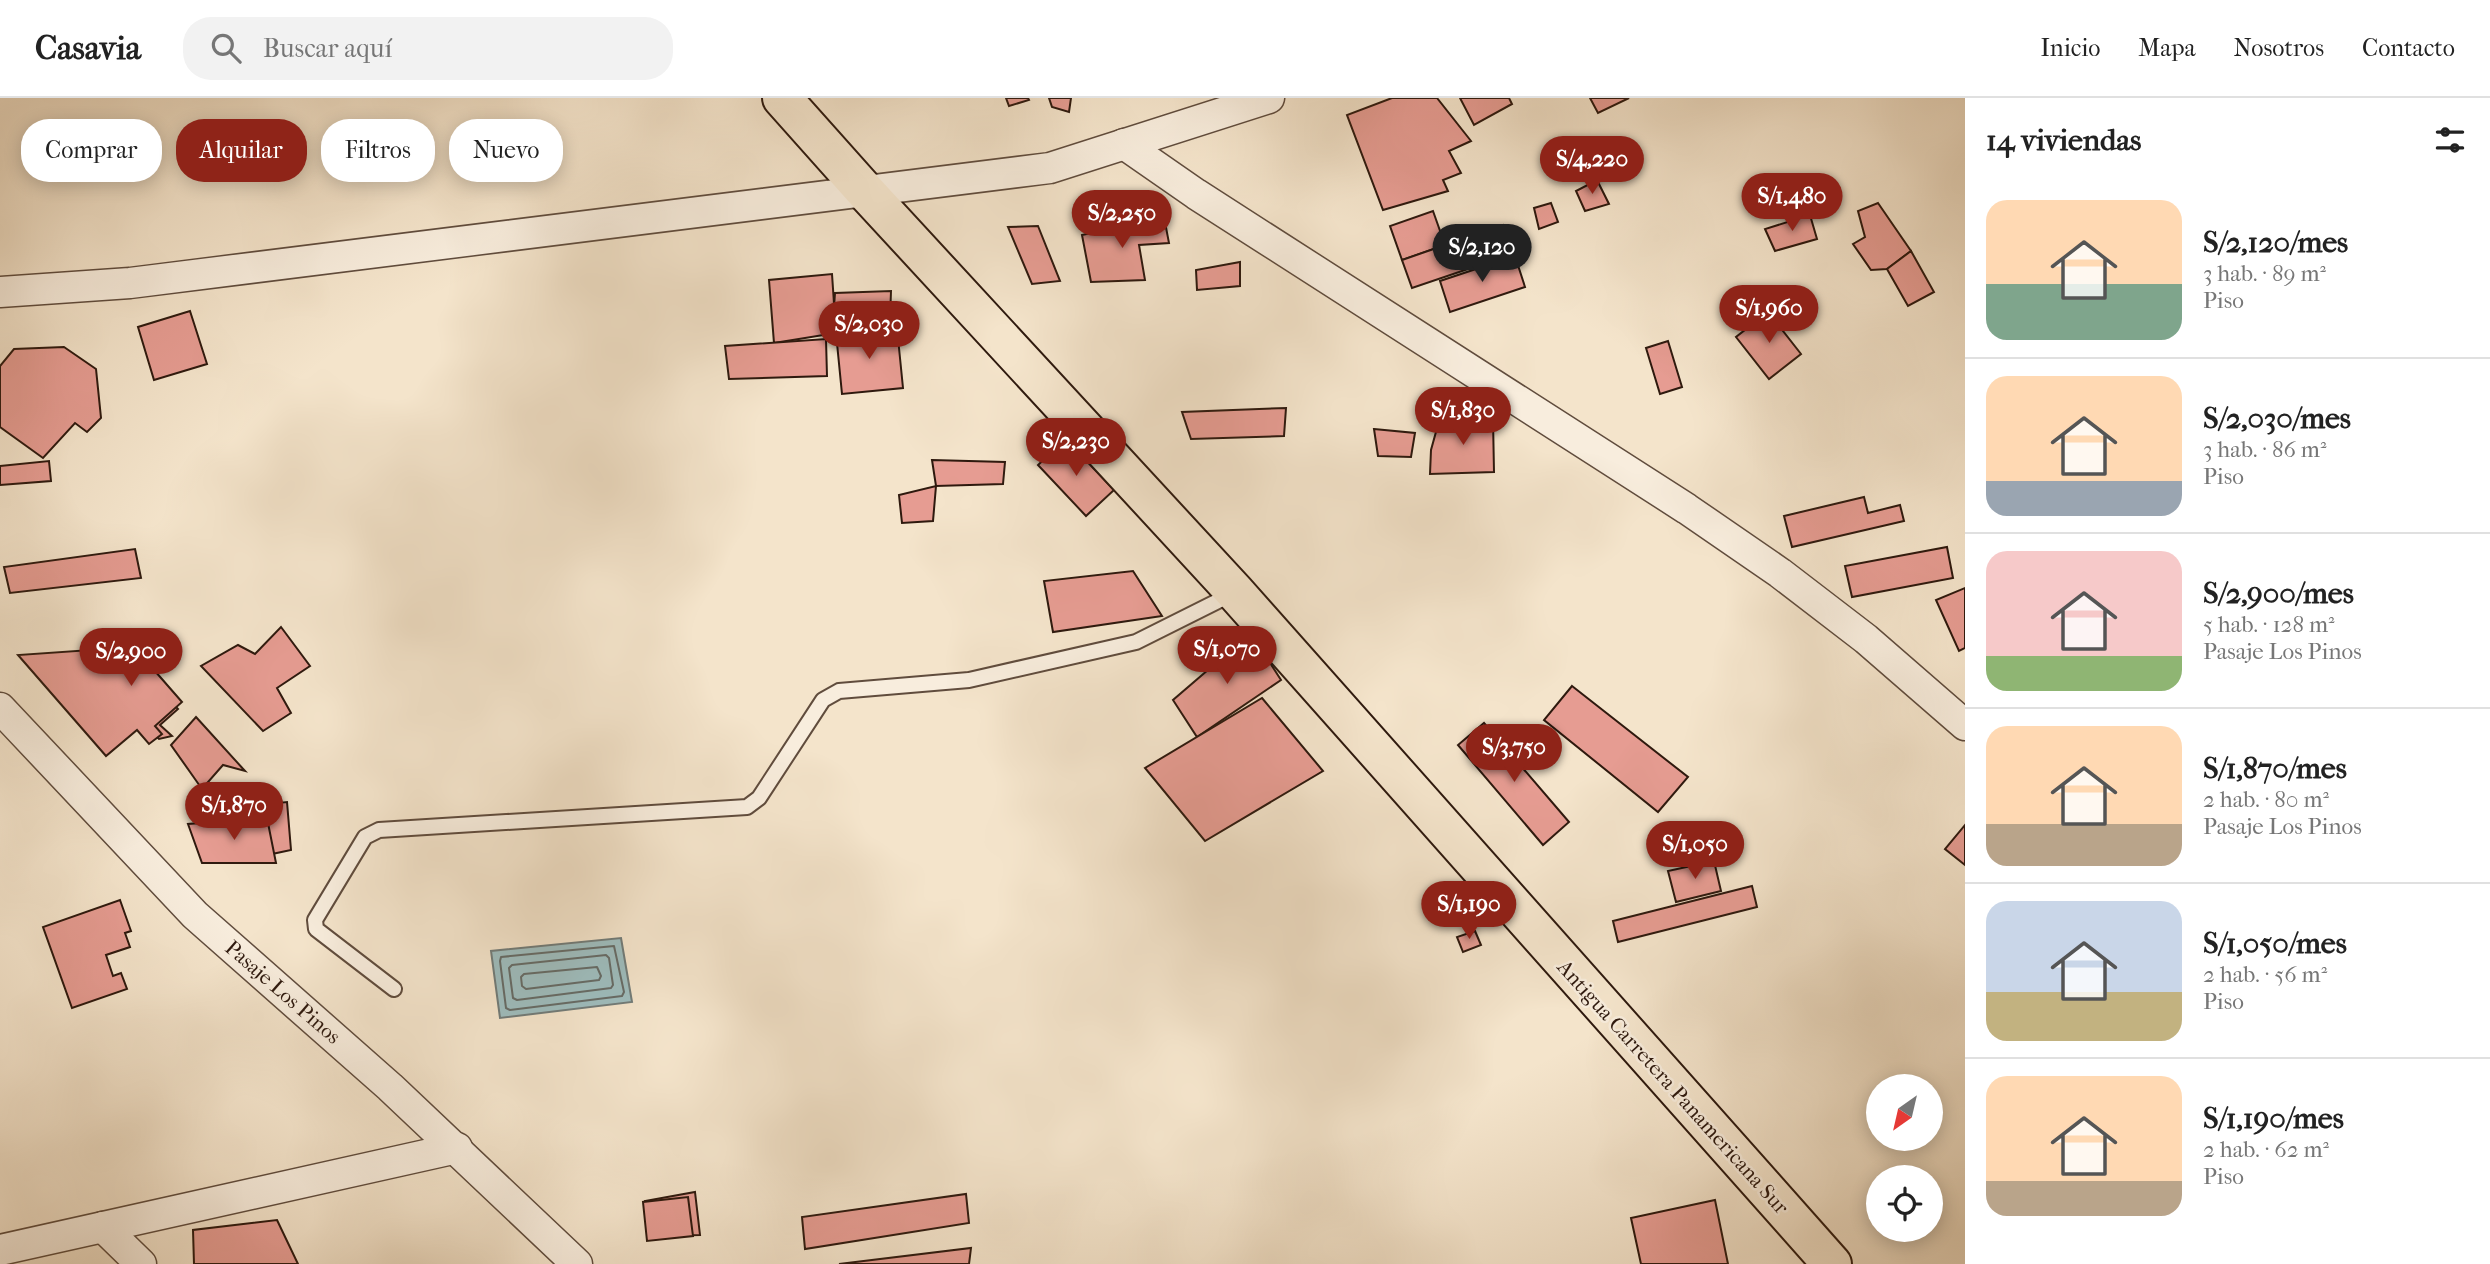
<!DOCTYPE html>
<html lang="es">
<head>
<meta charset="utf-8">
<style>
  :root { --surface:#fff; --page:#f2f2f2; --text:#222; --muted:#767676; --line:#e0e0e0; --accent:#8f2418 }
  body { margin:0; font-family:"IM FELL French Canon",serif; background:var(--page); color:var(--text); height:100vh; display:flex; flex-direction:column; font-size:26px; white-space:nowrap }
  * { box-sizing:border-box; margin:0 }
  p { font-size:23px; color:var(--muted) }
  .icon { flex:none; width:38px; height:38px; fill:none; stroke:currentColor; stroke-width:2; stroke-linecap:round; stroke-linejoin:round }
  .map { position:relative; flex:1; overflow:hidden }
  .details { display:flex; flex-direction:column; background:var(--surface); width:525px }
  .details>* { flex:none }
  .banner { position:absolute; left:21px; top:21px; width:665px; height:63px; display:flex; gap:14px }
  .needle { width:46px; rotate:214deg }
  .buttons { position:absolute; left:1866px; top:976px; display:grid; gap:14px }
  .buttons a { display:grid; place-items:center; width:77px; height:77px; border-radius:50%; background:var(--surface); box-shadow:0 4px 18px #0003; font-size:35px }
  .price { position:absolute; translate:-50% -60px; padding:0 16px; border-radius:24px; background:var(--accent); color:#fff; font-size:23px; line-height:46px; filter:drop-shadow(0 2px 4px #0008) }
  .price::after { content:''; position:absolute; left:50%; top:42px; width:21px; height:16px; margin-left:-10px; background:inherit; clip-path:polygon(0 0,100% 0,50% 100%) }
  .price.on { background:#222; color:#fff }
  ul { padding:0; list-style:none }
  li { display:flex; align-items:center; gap:21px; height:175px; padding:0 21px }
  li+li { border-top:2px solid var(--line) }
  li span { display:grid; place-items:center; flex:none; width:196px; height:140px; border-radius:21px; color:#555 }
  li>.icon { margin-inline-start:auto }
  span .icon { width:84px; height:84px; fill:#fffc; stroke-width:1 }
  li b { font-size:30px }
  h2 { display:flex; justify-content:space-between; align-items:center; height:84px; padding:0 21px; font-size:30px }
  .chip { padding:0 24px; border-radius:28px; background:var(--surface); box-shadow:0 4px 18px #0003; font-size:24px; line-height:63px }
  .chip.on { background:var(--accent); color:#fff }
  header { display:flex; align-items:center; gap:42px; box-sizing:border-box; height:98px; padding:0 35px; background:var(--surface); border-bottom:2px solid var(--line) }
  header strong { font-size:33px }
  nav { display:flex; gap:38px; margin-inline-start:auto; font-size:24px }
  .search { width:490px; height:63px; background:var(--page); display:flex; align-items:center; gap:18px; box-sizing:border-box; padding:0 24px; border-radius:28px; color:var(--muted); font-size:26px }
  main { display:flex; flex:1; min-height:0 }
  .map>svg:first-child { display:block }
</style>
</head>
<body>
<header>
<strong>Casavia</strong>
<div class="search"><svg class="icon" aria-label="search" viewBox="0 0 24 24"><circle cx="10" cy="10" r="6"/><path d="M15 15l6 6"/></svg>Buscar aquí</div>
<nav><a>Inicio</a><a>Mapa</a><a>Nosotros</a><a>Contacto</a></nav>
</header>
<main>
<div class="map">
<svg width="1965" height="1166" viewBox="0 0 1965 1166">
  <rect width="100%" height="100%" fill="#f4e4cb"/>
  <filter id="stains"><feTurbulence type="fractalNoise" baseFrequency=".00286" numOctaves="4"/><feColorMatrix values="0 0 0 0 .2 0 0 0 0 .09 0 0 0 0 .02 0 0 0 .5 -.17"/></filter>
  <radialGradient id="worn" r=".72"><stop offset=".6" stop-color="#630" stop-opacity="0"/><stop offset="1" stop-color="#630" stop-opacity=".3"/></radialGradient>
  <path fill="#9ebdbe" stroke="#717b78" stroke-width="2" d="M 621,840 L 632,904 L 500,920 L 491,853 Z"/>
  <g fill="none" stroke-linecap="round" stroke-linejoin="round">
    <g stroke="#666b66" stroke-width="2">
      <path d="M 614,848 L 624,894 L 622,898 L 510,912 L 506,910 L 500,863 L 501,859 Z"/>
      <path d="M 606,857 L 609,860 L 613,887 L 611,890 L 517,902 L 513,900 L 509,870 L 512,867 Z"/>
      <path d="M 597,869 L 601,878 L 599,882 L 526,891 L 522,888 L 521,879 L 524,876 Z"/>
    </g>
  </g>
  <g fill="#e69c92" stroke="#2e190e" stroke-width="2">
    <path d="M 1006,0 L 1028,0 L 1029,2 L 1009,8 Z"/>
    <path d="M 1049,0 L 1071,0 L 1069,14 L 1052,9 Z"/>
    <path d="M 1392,0 L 1437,0 L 1471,43 L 1449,53 L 1461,75 L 1443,82 L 1448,93 L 1383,112 L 1347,17 Z"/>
    <path d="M 1460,0 L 1509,0 L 1512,6 L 1474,27 Z"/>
    <path d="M 1590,0 L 1629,0 L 1598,15 Z"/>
    <path d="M 1597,82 L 1609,106 L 1585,113 L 1576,93 Z"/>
    <path d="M 1551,105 L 1558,124 L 1539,131 L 1534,110 Z"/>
    <path d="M 1878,105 L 1911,153 L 1887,171 L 1871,172 L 1853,146 L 1865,139 L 1858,113 Z"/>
    <path d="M 1433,113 L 1445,147 L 1402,162 L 1390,128 Z"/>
    <path d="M 1810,117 L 1817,141 L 1775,153 L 1765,131 Z"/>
    <path d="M 1164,119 L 1169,145 L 1139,147 L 1145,182 L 1091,184 L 1082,137 Z"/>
    <path d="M 1503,127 L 1512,156 L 1412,190 L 1402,162 Z"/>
    <path d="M 1038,128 L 1060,183 L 1032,186 L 1008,129 Z"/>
    <path d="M 1911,153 L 1934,194 L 1908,208 L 1887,171 Z"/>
    <path d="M 1515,158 L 1525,189 L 1450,214 L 1440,183 Z"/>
    <path d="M 1240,164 L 1240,188 L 1197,192 L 1196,172 Z"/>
    <path d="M 832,176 L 836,235 L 774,245 L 769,182 Z"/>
    <path d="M 891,193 L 890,221 L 833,223 L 835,195 Z"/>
    <path d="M 190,213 L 207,266 L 154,282 L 138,229 Z"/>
    <path d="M 1768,214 L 1801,256 L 1769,281 L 1736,239 Z"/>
    <path d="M 897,230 L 903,290 L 842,296 L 836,235 Z"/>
    <path d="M 826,241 L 827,278 L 729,281 L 725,248 Z"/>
    <path d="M 1668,243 L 1682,289 L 1660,296 L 1646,250 Z"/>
    <path d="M 64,249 L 96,271 L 101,320 L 87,334 L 75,325 L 43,360 L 0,329 L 0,268 L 14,251 Z"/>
    <path d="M 1286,310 L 1284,338 L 1191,341 L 1182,314 Z"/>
    <path d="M 1493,321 L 1494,374 L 1430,376 L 1431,352 L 1439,323 Z"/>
    <path d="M 1374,331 L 1415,335 L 1411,359 L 1378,358 Z"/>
    <path d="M 1066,341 L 1114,392 L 1086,418 L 1038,367 Z"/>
    <path d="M 932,362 L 1005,364 L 1003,386 L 936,388 Z"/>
    <path d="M 49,363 L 51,383 L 0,387 L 0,368 Z"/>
    <path d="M 936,388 L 933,423 L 902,425 L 899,397 Z"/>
    <path d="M 1864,399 L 1868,415 L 1900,407 L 1904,423 L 1792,449 L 1784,418 Z"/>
    <path d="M 1947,449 L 1953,480 L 1852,499 L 1845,468 Z"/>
    <path d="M 135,451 L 141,480 L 10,495 L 4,469 Z"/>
    <path d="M 1133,473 L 1162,518 L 1053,534 L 1044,483 Z"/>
    <path d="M 1965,490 L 1965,550 L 1959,553 L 1936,502 Z"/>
    <path d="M 281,529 L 310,568 L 277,590 L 291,615 L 263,633 L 201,568 L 238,547 L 255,556 Z"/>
    <path d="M 1251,535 L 1281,582 L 1197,639 L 1173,602 Z"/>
    <path d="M 94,547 L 105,559 L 118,550 L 178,611 L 160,627 L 172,638 L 159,641 L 79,561 Z"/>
    <path d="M 134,549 L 182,604 L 155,628 L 162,636 L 149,646 L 137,632 L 106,658 L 18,557 Z"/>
    <path d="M 1572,588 L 1688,679 L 1658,714 L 1544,622 Z"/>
    <path d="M 1262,600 L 1323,673 L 1205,743 L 1145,670 Z"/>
    <path d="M 196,619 L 245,673 L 223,667 L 202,691 L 171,647 Z"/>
    <path d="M 1484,625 L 1569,724 L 1543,747 L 1458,647 Z"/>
    <path d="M 287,704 L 291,752 L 230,765 L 195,714 Z"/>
    <path d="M 267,720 L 276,765 L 202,765 L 188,726 Z"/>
    <path d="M 1965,727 L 1965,767 L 1945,751 Z"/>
    <path d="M 1714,763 L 1721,793 L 1676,804 L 1668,773 Z"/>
    <path d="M 1752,788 L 1757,809 L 1618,844 L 1613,823 Z"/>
    <path d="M 120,802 L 131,833 L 125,835 L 130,849 L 106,857 L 113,878 L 121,875 L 127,891 L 72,910 L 43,829 Z"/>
    <path d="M 1475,833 L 1481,847 L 1463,854 L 1457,839 Z"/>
    <path d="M 695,1094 L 700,1137 L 653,1138 L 645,1103 Z"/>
    <path d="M 966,1096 L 969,1125 L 805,1151 L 802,1119 Z"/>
    <path d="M 688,1099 L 693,1138 L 647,1143 L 643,1104 Z"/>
    <path d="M 1715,1102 L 1728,1166 L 1641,1166 L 1631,1120 Z"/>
    <path d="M 277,1122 L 298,1166 L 194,1166 L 193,1132 Z"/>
    <path d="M 971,1150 L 969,1166 L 839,1166 Z"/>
  </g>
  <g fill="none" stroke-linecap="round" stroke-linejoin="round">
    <g stroke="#604c3d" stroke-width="18">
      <path id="lane" d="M 394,891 L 316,831 L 315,822 L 365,739 L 379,732 L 747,709 L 759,700 L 823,602 L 839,593 L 969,582 L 1136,544 L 1234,495"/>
    </g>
    <g stroke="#604c3d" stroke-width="33">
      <g id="street">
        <path d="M 1124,46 L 1196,96 L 1687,411 L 1780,475 L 1866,541 L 1965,627"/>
        <path d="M 0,194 L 130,185 L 1050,70 L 1269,0"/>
        <path d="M 0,610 L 195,817 L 390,989 L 577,1166"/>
        <path d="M 103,1129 L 141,1166"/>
        <path d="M 0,1152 L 457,1050"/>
      </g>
    </g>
    <g stroke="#2e190e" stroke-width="42">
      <path id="highway" d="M 782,0 L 864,92 L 1235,494 L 1832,1166"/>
    </g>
    <use href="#lane" stroke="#f8eddd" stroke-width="14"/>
    <use href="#street" stroke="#f8eddd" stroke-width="30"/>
    <use href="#highway" stroke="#f4e4cb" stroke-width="38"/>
  </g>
  <g text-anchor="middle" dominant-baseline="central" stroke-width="5" stroke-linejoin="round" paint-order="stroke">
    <g font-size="21" fill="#2e190e" stroke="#f8eddd">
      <text transform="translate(283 894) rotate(41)">Pasaje Los Pinos</text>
      <text transform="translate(1673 989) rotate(48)">Antigua Carretera Panamericana Sur</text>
    </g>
  </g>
  <rect width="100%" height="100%" filter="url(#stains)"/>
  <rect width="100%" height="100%" fill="url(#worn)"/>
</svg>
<div class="buttons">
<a><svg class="needle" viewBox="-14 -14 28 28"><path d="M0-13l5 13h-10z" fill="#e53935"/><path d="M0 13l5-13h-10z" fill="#767676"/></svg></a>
<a><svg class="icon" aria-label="locate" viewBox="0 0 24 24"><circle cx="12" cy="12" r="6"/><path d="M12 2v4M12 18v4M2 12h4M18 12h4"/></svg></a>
</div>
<b class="price" style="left:1592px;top:98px">S/4,220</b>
<b class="price" style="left:1792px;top:135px">S/1,480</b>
<b class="price" style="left:1122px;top:152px">S/2,250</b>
<b class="price on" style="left:1482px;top:186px">S/2,120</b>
<b class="price" style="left:1769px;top:247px">S/1,960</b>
<b class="price" style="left:869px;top:263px">S/2,030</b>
<b class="price" style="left:1463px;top:349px">S/1,830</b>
<b class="price" style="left:1076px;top:380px">S/2,230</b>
<b class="price" style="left:1227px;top:588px">S/1,070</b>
<b class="price" style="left:131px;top:590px">S/2,900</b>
<b class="price" style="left:1514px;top:686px">S/3,750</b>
<b class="price" style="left:234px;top:744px">S/1,870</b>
<b class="price" style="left:1695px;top:783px">S/1,050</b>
<b class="price" style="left:1469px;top:843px">S/1,190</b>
<div class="banner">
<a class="chip">Comprar</a>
<a class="chip on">Alquilar</a>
<a class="chip">Filtros</a>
<a class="chip">Nuevo</a>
</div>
</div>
<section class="details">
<h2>14 viviendas<svg class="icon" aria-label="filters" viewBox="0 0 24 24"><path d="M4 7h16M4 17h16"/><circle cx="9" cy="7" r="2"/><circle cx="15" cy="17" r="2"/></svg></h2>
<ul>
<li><span style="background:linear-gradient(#ffd9b3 60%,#7fa58c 0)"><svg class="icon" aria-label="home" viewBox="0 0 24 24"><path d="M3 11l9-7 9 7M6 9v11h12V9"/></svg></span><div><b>S/2,120/mes</b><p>3 hab. · 89 m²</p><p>Piso</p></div></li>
<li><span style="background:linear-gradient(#ffd9b3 75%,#9aa5b1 0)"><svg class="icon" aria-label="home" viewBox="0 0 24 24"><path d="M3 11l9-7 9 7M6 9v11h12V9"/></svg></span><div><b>S/2,030/mes</b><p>3 hab. · 86 m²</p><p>Piso</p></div></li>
<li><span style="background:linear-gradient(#f6c9c9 75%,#8fb573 0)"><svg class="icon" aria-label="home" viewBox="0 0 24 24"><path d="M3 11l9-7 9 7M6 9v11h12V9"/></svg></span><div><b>S/2,900/mes</b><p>5 hab. · 128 m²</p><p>Pasaje Los Pinos</p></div></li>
<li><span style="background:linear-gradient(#ffd9b3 70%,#b9a48a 0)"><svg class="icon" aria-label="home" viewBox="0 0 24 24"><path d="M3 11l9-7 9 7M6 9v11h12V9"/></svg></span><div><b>S/1,870/mes</b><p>2 hab. · 80 m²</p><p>Pasaje Los Pinos</p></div></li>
<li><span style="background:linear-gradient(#c9d6e8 65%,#c2b280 0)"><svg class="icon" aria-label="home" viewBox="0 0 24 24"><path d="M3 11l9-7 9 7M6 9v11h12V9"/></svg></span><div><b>S/1,050/mes</b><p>2 hab. · 56 m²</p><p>Piso</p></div></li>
<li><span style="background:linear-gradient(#ffd9b3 75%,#b9a48a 0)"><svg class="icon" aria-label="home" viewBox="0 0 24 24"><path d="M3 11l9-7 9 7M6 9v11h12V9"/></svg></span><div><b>S/1,190/mes</b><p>2 hab. · 62 m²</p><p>Piso</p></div></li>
</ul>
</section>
</main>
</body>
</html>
